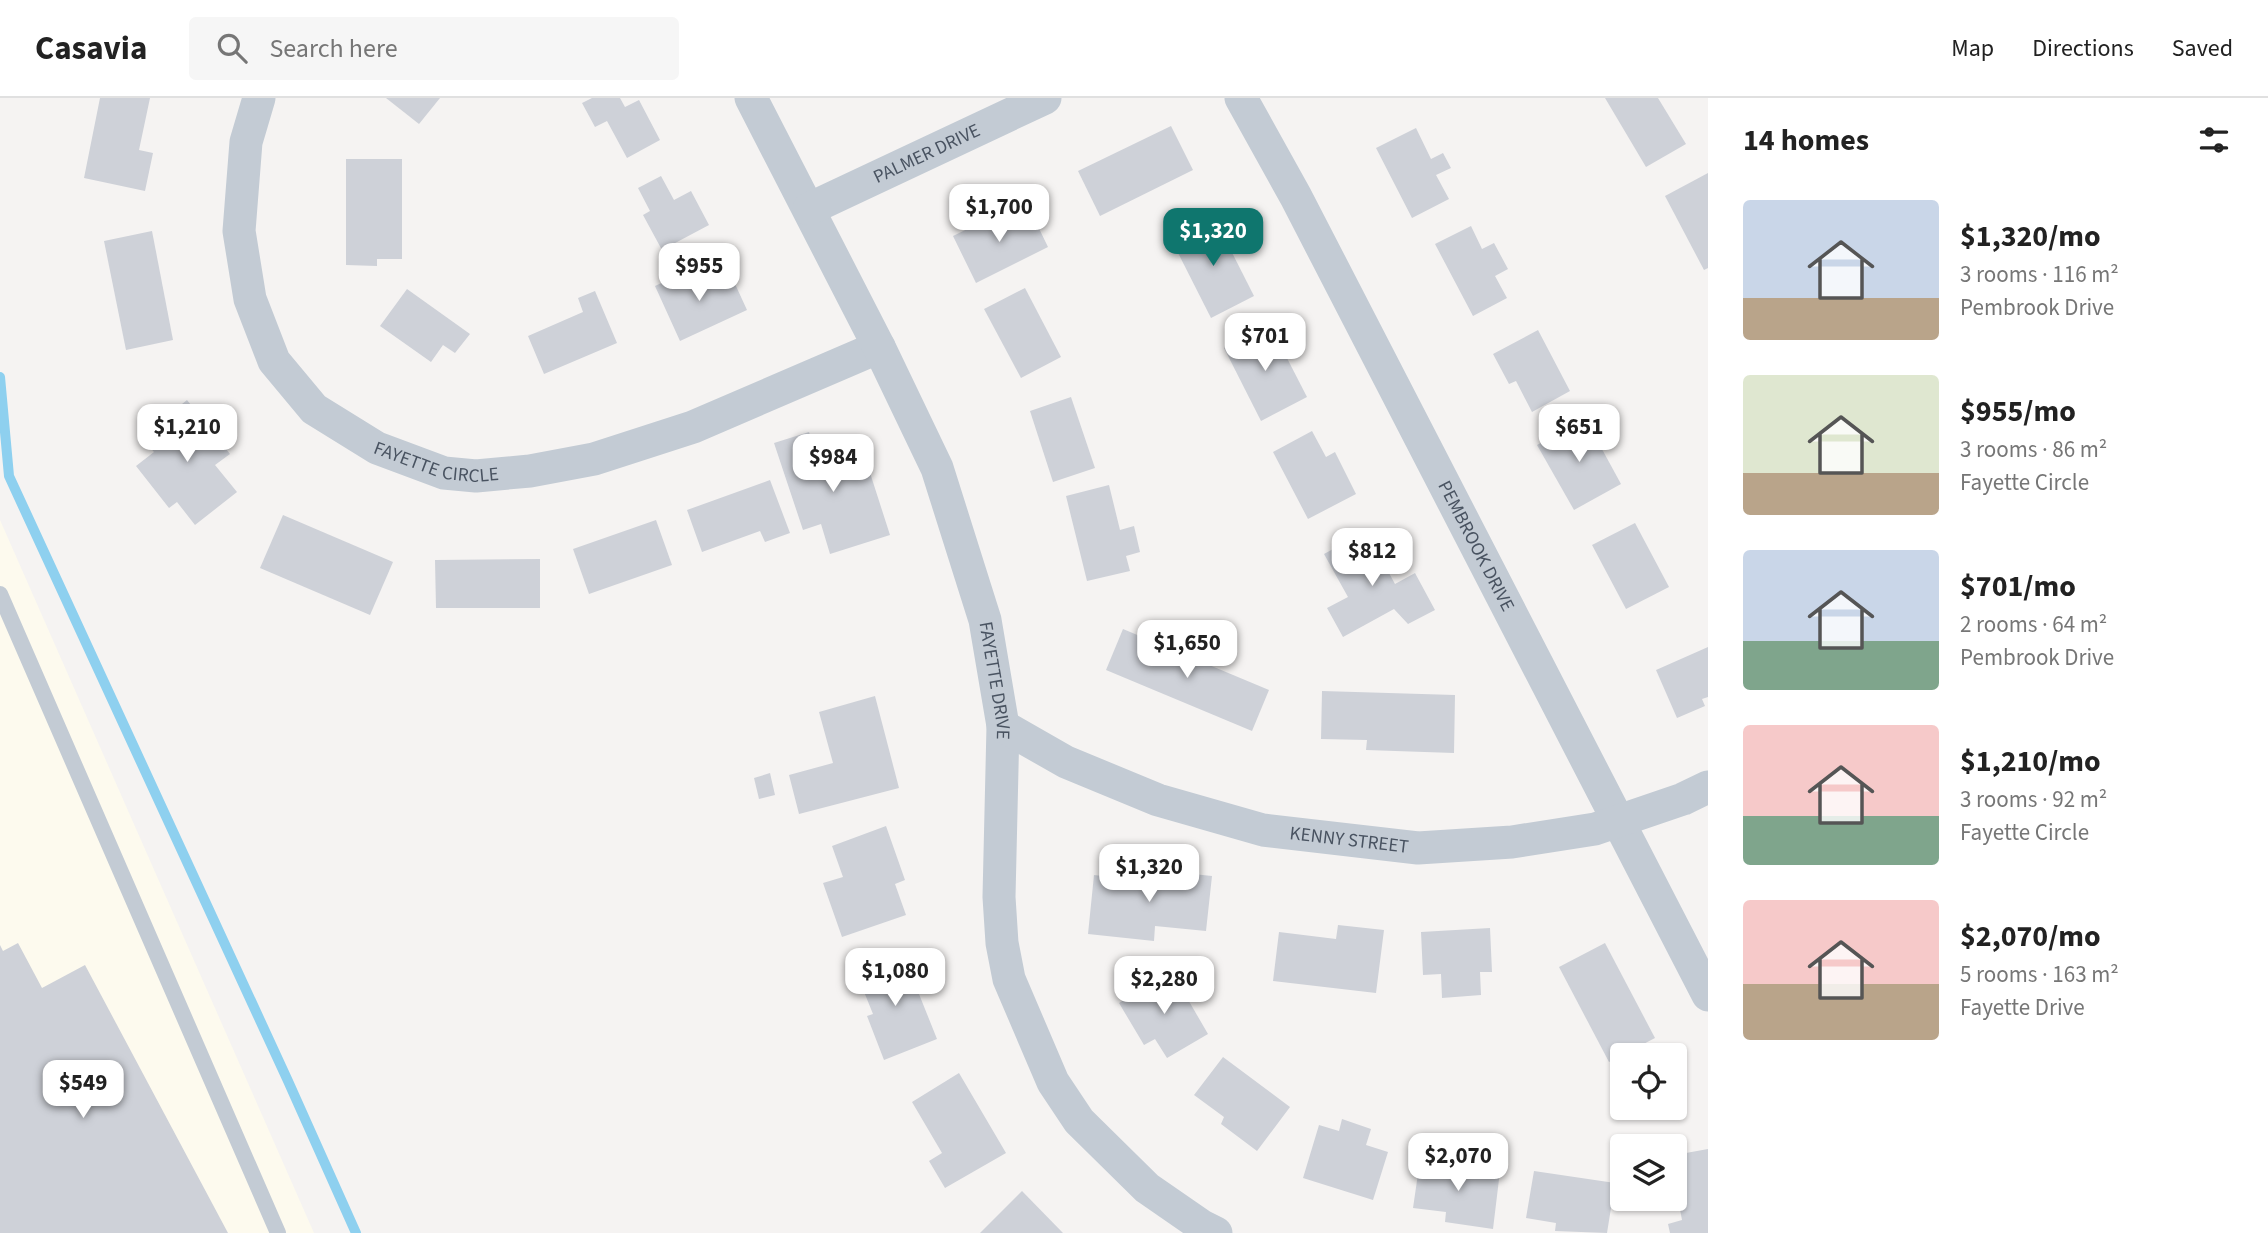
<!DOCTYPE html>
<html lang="en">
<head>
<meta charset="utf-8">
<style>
  :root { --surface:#fff; --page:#f6f6f6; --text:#222; --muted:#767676; --line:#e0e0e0; --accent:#0f766e }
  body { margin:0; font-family:"Source Sans 3",sans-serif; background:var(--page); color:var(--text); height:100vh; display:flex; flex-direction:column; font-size:26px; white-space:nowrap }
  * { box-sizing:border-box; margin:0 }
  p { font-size:23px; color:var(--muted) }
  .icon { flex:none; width:38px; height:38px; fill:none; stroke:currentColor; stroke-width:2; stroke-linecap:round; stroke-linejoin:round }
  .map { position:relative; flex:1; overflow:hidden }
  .details { display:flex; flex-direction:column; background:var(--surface); width:560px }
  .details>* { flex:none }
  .fabs { position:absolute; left:1610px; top:945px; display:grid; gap:14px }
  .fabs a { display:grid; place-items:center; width:77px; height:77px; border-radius:7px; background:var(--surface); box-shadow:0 2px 5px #0004; font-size:35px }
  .price { position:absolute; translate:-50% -60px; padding:0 16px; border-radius:14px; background:#fff; color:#222; font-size:23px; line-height:46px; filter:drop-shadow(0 2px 4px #0008) }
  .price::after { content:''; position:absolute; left:50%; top:42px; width:21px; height:16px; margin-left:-10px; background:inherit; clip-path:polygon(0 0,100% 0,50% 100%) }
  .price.on { background:var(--accent); color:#fff }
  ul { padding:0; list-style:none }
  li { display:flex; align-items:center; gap:21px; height:175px; padding:0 35px }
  li span { display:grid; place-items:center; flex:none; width:196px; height:140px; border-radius:7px; color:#555 }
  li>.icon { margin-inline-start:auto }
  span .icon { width:84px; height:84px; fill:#fffc; stroke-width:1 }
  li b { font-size:30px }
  h2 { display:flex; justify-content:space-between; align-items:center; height:84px; padding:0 35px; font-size:30px }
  header { display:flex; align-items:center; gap:42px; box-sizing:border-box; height:98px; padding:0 35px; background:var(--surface); border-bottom:2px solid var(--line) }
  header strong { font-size:33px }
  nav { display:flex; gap:38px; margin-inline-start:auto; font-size:24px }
  .search { width:490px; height:63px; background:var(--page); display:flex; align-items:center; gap:18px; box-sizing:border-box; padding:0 24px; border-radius:7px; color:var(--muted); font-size:26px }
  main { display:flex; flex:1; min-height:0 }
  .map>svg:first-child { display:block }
</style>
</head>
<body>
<header>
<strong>Casavia</strong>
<div class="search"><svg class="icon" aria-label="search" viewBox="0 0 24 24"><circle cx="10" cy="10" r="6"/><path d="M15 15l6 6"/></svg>Search here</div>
<nav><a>Map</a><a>Directions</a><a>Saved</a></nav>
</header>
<main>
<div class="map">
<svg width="1708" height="1135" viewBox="0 0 1708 1135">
  <rect width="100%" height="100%" fill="#f5f3f2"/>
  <path fill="#fdfaee" d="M 0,422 L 314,1135 L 0,1135 Z"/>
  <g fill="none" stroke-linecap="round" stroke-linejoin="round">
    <path stroke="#8ed0ef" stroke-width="10" d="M 0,279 L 9,378 L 288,983 L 356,1135"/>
  </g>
  <g fill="#ced1d8">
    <path d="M 100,0 L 150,0 L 139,52 L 153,55 L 145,93 L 84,80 Z"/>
    <path d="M 386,0 L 440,0 L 419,26 Z"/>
    <path d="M 592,0 L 620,0 L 625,9 L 639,2 L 660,42 L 627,60 L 607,23 L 595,29 L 582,5 Z"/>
    <path d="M 1605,0 L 1658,0 L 1686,46 L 1646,69 Z"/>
    <path d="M 1171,28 L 1193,72 L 1100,118 L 1078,73 Z"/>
    <path d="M 1416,30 L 1431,61 L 1443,55 L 1451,70 L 1436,77 L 1449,101 L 1412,120 L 1376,50 Z"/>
    <path d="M 346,61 L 402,61 L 402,161 L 377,161 L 377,168 L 346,167 Z"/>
    <path d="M 1708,75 L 1708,170 L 1704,172 L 1665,98 Z"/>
    <path d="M 661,78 L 674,102 L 691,93 L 709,127 L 662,152 L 643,117 L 650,113 L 638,90 Z"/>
    <path d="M 1006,112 L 1012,124 L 1031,114 L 1048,149 L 976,185 L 953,138 Z"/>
    <path d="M 1215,121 L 1254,198 L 1211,220 L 1172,143 Z"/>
    <path d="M 1471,128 L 1482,151 L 1494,145 L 1508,171 L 1495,178 L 1507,200 L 1473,218 L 1435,146 Z"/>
    <path d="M 152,133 L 173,242 L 126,252 L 104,143 Z"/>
    <path d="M 691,171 L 699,189 L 730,175 L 747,212 L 680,243 L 655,188 Z"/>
    <path d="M 1025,190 L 1061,259 L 1021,280 L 984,211 Z"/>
    <path d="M 407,191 L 470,236 L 455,255 L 443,247 L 431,264 L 380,228 Z"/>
    <path d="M 595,193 L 617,245 L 544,276 L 528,238 L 583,214 L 578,200 Z"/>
    <path d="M 1270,227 L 1307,299 L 1261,323 L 1224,250 Z"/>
    <path d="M 1538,232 L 1570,293 L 1532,314 L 1516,283 L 1509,286 L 1493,256 Z"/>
    <path d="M 1071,299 L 1095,370 L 1053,384 L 1030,313 Z"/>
    <path d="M 187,302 L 230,356 L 215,367 L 237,394 L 195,427 L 177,404 L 169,410 L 136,368 L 154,354 L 141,339 Z"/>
    <path d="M 1585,320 L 1621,386 L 1574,412 L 1537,347 Z"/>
    <path d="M 1312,333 L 1326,359 L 1335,354 L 1356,396 L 1308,421 L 1273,354 Z"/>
    <path d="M 809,334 L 820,367 L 863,353 L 890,437 L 830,456 L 821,426 L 803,432 L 774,345 Z"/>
    <path d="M 770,382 L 790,435 L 765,444 L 760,433 L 702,454 L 687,412 Z"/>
    <path d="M 1109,387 L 1120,432 L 1134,428 L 1140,454 L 1126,458 L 1130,473 L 1087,483 L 1066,398 Z"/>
    <path d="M 283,417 L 393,464 L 370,517 L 260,470 Z"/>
    <path d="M 656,422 L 672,467 L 589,496 L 573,451 Z"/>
    <path d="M 1635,425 L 1669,489 L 1626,511 L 1592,447 Z"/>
    <path d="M 1366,433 L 1395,486 L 1415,475 L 1435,512 L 1408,526 L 1394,511 L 1343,539 L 1327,510 L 1348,499 L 1324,456 Z"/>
    <path d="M 540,461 L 540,510 L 436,510 L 435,462 Z"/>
    <path d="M 1123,531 L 1269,592 L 1252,633 L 1106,572 Z"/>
    <path d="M 1708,549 L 1708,599 L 1702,601 L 1705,608 L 1677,620 L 1656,572 Z"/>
    <path d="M 1322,593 L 1455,597 L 1454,655 L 1366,652 L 1367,642 L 1321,641 Z"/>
    <path d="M 875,598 L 899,690 L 799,716 L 789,677 L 833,665 L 819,614 Z"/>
    <path d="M 770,675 L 775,697 L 759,701 L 754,680 Z"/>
    <path d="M 886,728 L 905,782 L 895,786 L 906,817 L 842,839 L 823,785 L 843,779 L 832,748 Z"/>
    <path d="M 1146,771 L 1212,778 L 1206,833 L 1155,828 L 1154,843 L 1088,836 L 1094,777 L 1145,783 Z"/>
    <path d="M 1338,827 L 1384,832 L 1376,895 L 1273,883 L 1279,834 L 1336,841 Z"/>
    <path d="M 1490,830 L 1492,874 L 1480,874 L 1481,897 L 1442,900 L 1441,876 L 1423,877 L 1421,834 Z"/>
    <path d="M 18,845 L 42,890 L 85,867 L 228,1135 L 0,1135 L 0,847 L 3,853 Z"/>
    <path d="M 1605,845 L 1655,940 L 1609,964 L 1559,869 Z"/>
    <path d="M 903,856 L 937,941 L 884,962 L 867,918 L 873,916 L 856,874 Z"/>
    <path d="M 1172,874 L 1208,936 L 1167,960 L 1155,941 L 1144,947 L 1119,905 Z"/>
    <path d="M 1223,959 L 1290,1009 L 1257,1053 L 1221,1026 L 1224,1019 L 1194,997 Z"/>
    <path d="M 959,975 L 1006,1055 L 945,1090 L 929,1063 L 942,1055 L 912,1004 Z"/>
    <path d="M 1342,1021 L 1371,1031 L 1366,1047 L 1388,1054 L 1373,1102 L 1303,1080 L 1319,1027 L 1339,1033 Z"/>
    <path d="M 1708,1051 L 1708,1135 L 1670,1135 L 1668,1126 L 1682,1122 L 1675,1085 L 1675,1057 Z"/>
    <path d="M 1420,1062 L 1500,1073 L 1493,1131 L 1445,1124 L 1446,1114 L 1413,1110 Z"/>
    <path d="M 1534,1073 L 1615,1085 L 1607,1135 L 1555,1133 L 1556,1125 L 1526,1120 Z"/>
    <path d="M 1022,1093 L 1063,1135 L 980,1135 Z"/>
  </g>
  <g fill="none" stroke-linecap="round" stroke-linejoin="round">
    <path stroke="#c3cbd4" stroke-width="16" d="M 0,496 L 278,1135"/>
    <g stroke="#c3cbd4" stroke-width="33">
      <path id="s1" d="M 259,0 L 246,44 L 239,133 L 250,201 L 274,263 L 314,311 L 377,350 L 444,375 L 476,378 L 530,373 L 594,361 L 693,329 L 879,249"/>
      <path id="s2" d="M 751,0 L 879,249 L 937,370 L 985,522 L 1003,628 L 999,799 L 1002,845 L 1009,881 L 1053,984 L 1079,1023 L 1147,1090 L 1202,1128 L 1216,1135"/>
      <path id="s3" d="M 1241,0 L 1296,99 L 1708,897"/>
      <path id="s4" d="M 809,111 L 1045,0"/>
      <path id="s5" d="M 1003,628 L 1066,664 L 1158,702 L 1263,732 L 1418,750 L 1512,744 L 1595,731 L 1683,701 L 1708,689"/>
    </g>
  </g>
  <g text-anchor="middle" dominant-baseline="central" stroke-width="7" stroke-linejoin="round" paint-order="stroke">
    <g font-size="19" fill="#495361" stroke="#fff">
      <text stroke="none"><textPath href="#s4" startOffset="130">PALMER DRIVE</textPath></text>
      <text stroke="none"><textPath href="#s1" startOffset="469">FAYETTE CIRCLE</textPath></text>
      <text stroke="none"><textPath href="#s3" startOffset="506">PEMBROOK DRIVE</textPath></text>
      <text stroke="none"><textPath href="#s2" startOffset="635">FAYETTE DRIVE</textPath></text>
      <text stroke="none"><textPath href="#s5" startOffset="368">KENNY STREET</textPath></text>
    </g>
  </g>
</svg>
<div class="fabs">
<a><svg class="icon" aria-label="locate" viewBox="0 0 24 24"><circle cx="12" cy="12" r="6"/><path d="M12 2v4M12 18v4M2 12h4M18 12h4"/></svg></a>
<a><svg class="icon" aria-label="layers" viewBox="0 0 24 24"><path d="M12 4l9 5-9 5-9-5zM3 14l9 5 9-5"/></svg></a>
</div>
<b class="price" style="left:999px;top:146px">$1,700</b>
<b class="price on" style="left:1213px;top:170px">$1,320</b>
<b class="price" style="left:699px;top:205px">$955</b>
<b class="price" style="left:1265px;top:275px">$701</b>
<b class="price" style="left:187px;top:366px">$1,210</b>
<b class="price" style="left:1579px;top:366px">$651</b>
<b class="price" style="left:833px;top:396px">$984</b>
<b class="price" style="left:1372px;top:490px">$812</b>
<b class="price" style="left:1187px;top:582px">$1,650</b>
<b class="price" style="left:1149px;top:806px">$1,320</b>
<b class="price" style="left:895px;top:910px">$1,080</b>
<b class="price" style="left:1164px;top:918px">$2,280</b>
<b class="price" style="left:83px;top:1022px">$549</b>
<b class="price" style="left:1458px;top:1095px">$2,070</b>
</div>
<section class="details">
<h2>14 homes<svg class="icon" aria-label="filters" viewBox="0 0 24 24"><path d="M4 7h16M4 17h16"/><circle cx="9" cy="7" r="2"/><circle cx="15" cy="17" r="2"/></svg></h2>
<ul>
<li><span style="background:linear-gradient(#c9d6e8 70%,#b9a48a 0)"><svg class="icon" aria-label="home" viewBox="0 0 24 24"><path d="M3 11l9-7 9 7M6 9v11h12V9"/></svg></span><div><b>$1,320/mo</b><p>3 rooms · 116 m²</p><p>Pembrook Drive</p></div></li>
<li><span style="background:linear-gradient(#dfe7d0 70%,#b9a48a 0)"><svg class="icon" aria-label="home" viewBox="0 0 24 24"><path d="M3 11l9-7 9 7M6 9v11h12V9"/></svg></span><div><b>$955/mo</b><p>3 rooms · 86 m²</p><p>Fayette Circle</p></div></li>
<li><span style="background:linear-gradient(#c9d6e8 65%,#7fa58c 0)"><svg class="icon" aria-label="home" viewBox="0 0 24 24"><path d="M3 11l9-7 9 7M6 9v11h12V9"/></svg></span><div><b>$701/mo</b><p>2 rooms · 64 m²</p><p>Pembrook Drive</p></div></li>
<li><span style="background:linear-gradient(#f6c9c9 65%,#7fa58c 0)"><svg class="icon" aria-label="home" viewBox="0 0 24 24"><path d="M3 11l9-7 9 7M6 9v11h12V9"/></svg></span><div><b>$1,210/mo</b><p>3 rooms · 92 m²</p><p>Fayette Circle</p></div></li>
<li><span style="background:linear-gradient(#f6c9c9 60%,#b9a48a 0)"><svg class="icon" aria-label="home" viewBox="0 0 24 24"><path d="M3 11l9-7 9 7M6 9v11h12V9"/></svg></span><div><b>$2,070/mo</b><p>5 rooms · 163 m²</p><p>Fayette Drive</p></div></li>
</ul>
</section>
</main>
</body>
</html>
